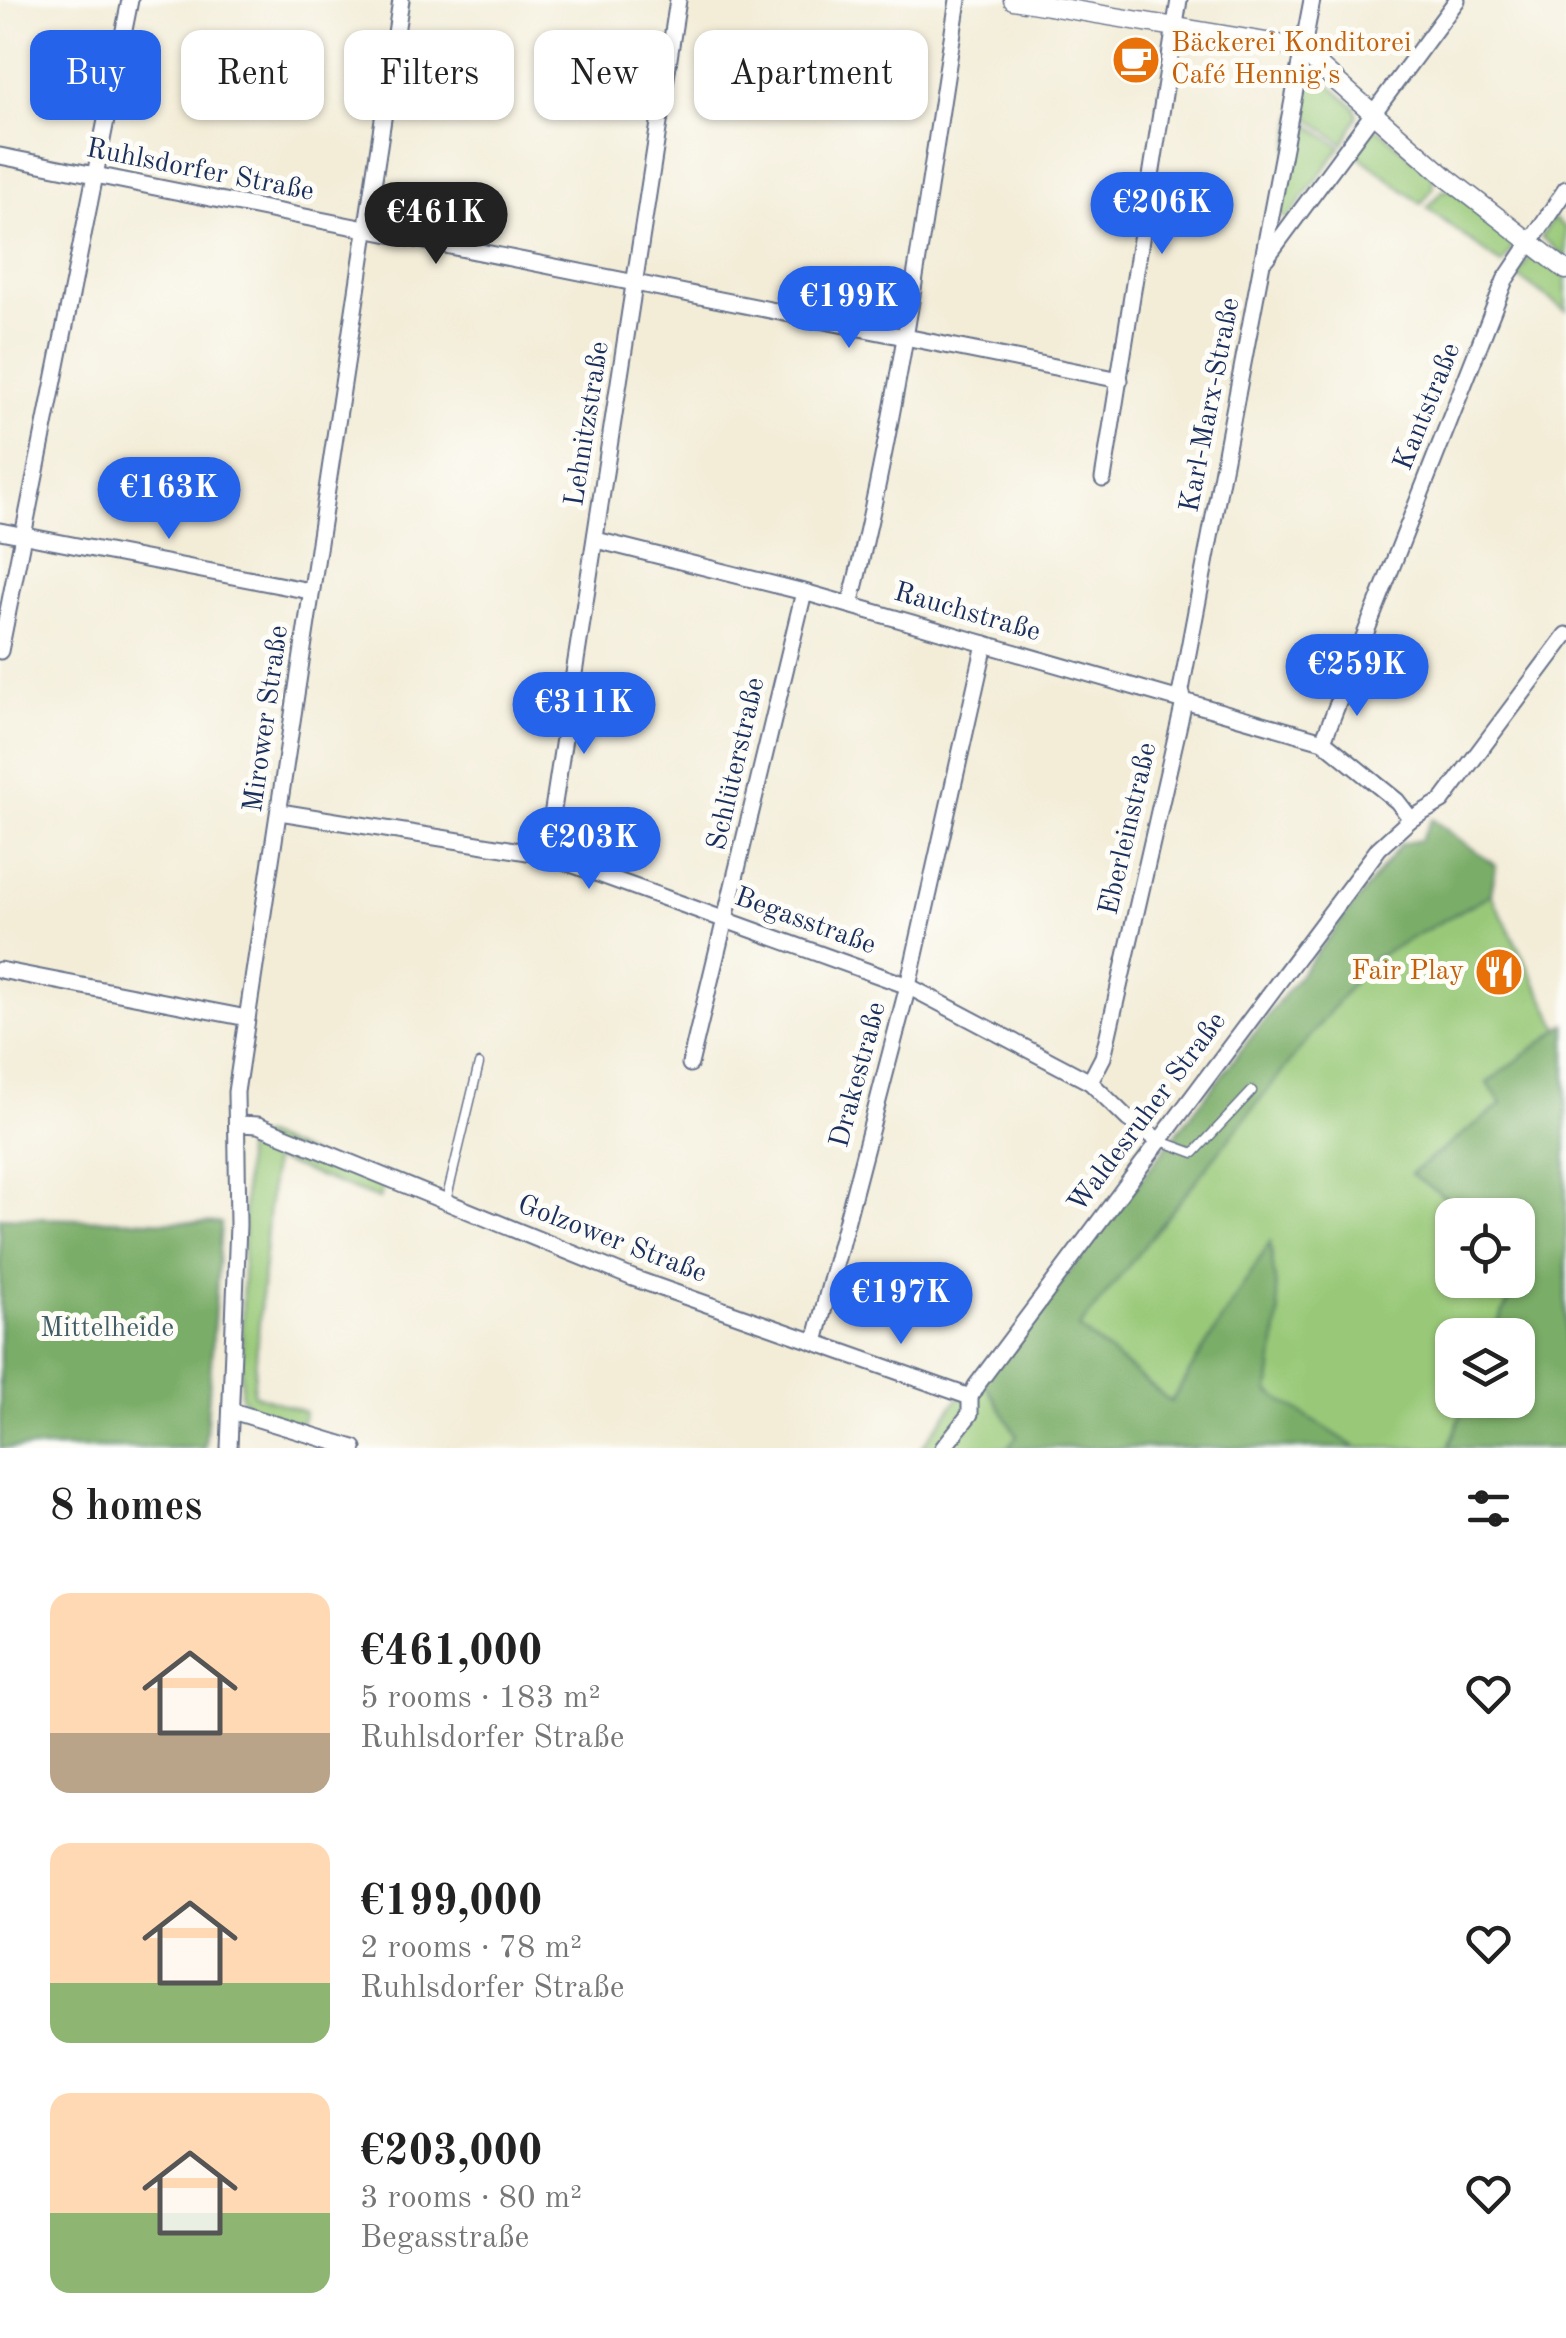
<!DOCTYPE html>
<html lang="en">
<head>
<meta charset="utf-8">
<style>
  :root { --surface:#fff; --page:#f2f2f2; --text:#222; --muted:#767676; --accent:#2563eb }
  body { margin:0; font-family:"Old Standard TT",serif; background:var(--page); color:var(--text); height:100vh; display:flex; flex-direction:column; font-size:38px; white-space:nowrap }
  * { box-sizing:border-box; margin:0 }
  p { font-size:32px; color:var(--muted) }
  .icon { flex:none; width:55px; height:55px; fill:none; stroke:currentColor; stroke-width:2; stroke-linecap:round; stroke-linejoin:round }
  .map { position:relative; height:1448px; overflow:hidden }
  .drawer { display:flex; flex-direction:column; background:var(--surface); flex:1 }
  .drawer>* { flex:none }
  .banner { position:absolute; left:30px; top:30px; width:1000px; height:90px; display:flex; gap:20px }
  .controls { position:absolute; left:1435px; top:1198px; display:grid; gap:20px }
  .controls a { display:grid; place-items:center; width:100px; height:100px; border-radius:20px; background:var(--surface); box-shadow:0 2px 8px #0004; font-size:50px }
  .price { position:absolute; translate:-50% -85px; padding:0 22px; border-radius:35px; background:var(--accent); color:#fff; font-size:32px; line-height:65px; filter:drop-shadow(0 2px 5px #0008) }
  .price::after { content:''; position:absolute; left:50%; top:60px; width:30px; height:22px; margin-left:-15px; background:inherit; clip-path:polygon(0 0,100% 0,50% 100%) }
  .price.selected { background:#222; color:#fff }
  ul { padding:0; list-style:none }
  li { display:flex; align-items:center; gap:30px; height:250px; padding:0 50px }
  li span { display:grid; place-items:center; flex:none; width:280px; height:200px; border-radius:20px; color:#555 }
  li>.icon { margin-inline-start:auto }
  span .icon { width:120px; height:120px; fill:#fffc; stroke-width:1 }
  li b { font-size:42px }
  h2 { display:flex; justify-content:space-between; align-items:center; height:120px; padding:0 50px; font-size:42px }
  .chip { padding:0 35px; border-radius:20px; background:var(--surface); box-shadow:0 2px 8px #0004; font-size:35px; line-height:90px }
  .chip.selected { background:var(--accent); color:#fff }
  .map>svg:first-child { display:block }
</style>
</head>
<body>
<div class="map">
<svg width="1566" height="1448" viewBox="0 0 1566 1448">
  <rect width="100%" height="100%" fill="#fdfcf7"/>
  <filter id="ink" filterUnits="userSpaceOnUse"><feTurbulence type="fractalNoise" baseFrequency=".01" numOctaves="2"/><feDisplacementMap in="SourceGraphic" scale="20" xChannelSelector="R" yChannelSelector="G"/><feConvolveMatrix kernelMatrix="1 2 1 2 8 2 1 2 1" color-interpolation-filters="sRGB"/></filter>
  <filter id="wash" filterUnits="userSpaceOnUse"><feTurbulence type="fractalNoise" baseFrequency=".0048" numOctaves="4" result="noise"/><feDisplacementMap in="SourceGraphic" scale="40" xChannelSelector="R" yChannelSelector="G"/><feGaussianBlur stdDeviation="2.25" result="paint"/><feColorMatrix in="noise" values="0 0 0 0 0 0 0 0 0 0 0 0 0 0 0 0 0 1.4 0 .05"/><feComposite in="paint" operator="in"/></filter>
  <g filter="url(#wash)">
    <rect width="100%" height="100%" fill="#f3edd8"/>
    <g fill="#99c978" stroke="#5a7c6b" stroke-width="2.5">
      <path d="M 1312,68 L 1355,107 L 1357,116 L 1344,144 L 1298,110 L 1304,79 Z"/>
      <path d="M 1295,115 L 1341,147 L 1287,220 L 1278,213 Z"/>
      <path d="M 1367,129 L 1379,129 L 1433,176 L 1433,188 L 1421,204 L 1351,150 Z"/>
      <path d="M 1452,189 L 1513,237 L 1515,245 L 1502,265 L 1427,208 L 1442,191 Z"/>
      <path d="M 1553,218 L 1566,228 L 1566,257 L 1541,237 Z"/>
      <path d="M 1531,254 L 1566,275 L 1566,311 L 1518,277 Z"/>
      <path d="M 1491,894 L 1560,1030 L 1487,1083 L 1503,1104 L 1412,1173 L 1471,1215 L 1452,1215 L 1452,1280 L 1518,1280 L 1518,1247 L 1530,1255 L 1492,1335 L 1452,1335 L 1452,1400 L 1467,1400 L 1448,1448 L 1357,1448 L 1269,1393 L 1279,1312 L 1269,1244 L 1171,1402 L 1079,1328 L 1314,1023 L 1370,961 Z"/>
      <path d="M 263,1136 L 384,1184 L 379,1199 L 273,1159 L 253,1394 L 305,1412 L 301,1425 L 254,1409 L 241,1397 L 245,1149 L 250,1138 Z"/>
      <path d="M 978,1372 L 1018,1436 L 1008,1448 L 921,1448 Z"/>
    </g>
    <g fill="#7aad68" stroke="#4a6e63" stroke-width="2.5">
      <path d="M 1432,819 L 1496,866 L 1491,894 L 1370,961 L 1079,1328 L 1171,1402 L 1270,1242 L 1279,1312 L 1269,1392 L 1357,1448 L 1008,1448 L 1017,1436 L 978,1372 L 1045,1303 L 1401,844 L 1420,840 Z"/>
      <path d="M 1566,1024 L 1566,1448 L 1448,1448 L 1467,1400 L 1518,1400 L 1518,1335 L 1492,1335 L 1530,1256 L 1518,1247 L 1518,1215 L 1471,1215 L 1411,1174 L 1502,1104 L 1487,1083 Z"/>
      <path d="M 0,1217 L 221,1223 L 205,1448 L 0,1448 Z"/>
    </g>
  </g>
  <g filter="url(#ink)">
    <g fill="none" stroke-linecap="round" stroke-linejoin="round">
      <g stroke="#677289" stroke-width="11">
        <g id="service">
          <path d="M 1161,1141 L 1194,1153 L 1252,1091"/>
          <path d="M 446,1201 L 479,1064"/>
        </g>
      </g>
      <g stroke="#677289" stroke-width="19">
        <g id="minor">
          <path d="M 0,156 L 1120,380"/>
          <path d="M 1266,258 L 1457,0"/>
          <path d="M 1103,479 L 1179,0"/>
          <path d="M 0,531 L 310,591"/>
          <path d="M 596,540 L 804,592 L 1323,741 L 1397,801 L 1411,819"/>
          <path d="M 850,605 C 900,406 926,202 958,0"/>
          <path d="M 0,651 L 130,0"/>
          <path d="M 1323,741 L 1505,280 L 1566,189"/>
          <path d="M 280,812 L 546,855 L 908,986 L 1090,1082 L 1128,1119 L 1160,1141"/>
          <path d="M 546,855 L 678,0"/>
          <path d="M 0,970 L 247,1018"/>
          <path d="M 690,1064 L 804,592"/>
          <path d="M 1090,1082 L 1103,1057 L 1184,702 L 1181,690 L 1312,0"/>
          <path d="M 239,1124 L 258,1125 L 633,1278 L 970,1397"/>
          <path d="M 815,1342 L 908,986 L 985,644"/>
          <path d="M 232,1411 L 354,1448"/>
          <path d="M 229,1448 L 238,1225 L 236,1092 L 401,0"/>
          <path d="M 943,1448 L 970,1414 L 970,1397 L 976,1386 L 1379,848 L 1411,819 L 1442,801 L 1566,635"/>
        </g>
      </g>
      <g stroke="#677289" stroke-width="21">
        <path id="tertiary" d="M 1013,0 L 1290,46 L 1303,52 L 1446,177 L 1566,270"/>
      </g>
      <use href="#service" stroke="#fff" stroke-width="8"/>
      <use href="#minor" stroke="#fff" stroke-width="15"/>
      <use href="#tertiary" stroke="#fff" stroke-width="18"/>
    </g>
  </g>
  <defs>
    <g id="cafe-disc" transform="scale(2.5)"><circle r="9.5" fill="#e8710a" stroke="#fdfcf7"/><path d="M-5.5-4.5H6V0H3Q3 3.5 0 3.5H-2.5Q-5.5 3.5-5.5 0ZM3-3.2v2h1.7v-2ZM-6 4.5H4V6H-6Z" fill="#fff"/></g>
    <g id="restaurant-disc" transform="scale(2.5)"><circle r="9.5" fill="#e8710a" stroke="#fdfcf7"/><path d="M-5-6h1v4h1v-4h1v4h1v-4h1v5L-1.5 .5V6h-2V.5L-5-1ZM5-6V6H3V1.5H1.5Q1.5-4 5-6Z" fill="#fff"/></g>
  </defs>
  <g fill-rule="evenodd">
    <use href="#cafe-disc" x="1136" y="60"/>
    <use href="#restaurant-disc" x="1499" y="972"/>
  </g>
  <g text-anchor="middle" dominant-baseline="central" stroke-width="10" stroke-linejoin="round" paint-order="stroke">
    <g font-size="28" fill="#c56008" stroke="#fdfcf7" text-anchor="start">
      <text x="1171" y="44">Bäckerei Konditorei<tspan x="1171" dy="32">Café Hennig's</tspan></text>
      <text x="1464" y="972" text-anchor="end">Fair Play</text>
    </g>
    <g font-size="28" fill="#1b2f5e" stroke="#fdfcf7">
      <text transform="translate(200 171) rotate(11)">Ruhlsdorfer Straße</text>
      <text transform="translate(1211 405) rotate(-79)">Karl-Marx-Straße</text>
      <text transform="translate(1428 407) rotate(-68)">Kantstraße</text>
      <text transform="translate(588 424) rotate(-81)">Lehnitzstraße</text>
      <text transform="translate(967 613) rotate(16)">Rauchstraße</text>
      <text transform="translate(267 719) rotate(-82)">Mirower Straße</text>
      <text transform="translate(737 764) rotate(-77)">Schlüterstraße</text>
      <text transform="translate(1129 829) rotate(-77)">Eberleinstraße</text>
      <text transform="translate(805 922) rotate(20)">Begasstraße</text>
      <text transform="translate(859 1075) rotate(-75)">Drakestraße</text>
      <text transform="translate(1148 1113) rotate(-53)">Waldesruher Straße</text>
      <text transform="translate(612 1240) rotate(21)">Golzower Straße</text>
    </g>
    <g font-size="28" fill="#415d66" stroke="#fdfcf7">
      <text x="107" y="1329">Mittelheide</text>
    </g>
  </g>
</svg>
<div class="controls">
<a><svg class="icon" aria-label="locate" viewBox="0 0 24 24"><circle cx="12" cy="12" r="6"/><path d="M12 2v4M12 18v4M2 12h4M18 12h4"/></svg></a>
<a><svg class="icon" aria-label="layers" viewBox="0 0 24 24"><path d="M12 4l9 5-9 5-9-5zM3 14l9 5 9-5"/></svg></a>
</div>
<b class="price" style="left:1162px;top:257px">€206K</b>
<b class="price selected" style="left:436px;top:267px">€461K</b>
<b class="price" style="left:849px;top:351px">€199K</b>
<b class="price" style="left:169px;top:542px">€163K</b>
<b class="price" style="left:1357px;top:719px">€259K</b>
<b class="price" style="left:584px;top:757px">€311K</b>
<b class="price" style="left:589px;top:892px">€203K</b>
<b class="price" style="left:901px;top:1347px">€197K</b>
<div class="banner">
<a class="chip selected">Buy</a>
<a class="chip">Rent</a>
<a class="chip">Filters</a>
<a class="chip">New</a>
<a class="chip">Apartment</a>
</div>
</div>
<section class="drawer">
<h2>8 homes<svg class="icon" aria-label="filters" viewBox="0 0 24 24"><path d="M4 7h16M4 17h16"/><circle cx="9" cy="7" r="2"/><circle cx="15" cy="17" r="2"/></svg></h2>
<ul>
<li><span style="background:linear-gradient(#ffd9b3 70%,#b9a48a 0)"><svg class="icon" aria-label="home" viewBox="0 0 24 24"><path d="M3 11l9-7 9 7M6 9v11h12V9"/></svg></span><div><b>€461,000</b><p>5 rooms · 183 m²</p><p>Ruhlsdorfer Straße</p></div><svg class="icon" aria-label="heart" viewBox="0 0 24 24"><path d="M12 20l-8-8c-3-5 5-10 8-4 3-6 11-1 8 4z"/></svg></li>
<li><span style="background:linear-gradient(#ffd9b3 70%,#8fb573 0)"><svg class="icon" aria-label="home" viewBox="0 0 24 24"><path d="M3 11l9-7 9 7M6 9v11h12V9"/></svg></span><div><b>€199,000</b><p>2 rooms · 78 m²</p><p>Ruhlsdorfer Straße</p></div><svg class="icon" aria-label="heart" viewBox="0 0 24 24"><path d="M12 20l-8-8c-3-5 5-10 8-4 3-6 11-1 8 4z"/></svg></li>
<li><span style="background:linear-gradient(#ffd9b3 60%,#8fb573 0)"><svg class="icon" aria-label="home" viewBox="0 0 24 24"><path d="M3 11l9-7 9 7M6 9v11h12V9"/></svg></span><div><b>€203,000</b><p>3 rooms · 80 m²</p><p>Begasstraße</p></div><svg class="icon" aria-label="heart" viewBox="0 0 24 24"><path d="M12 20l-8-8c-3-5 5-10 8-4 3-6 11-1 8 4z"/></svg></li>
</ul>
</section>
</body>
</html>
